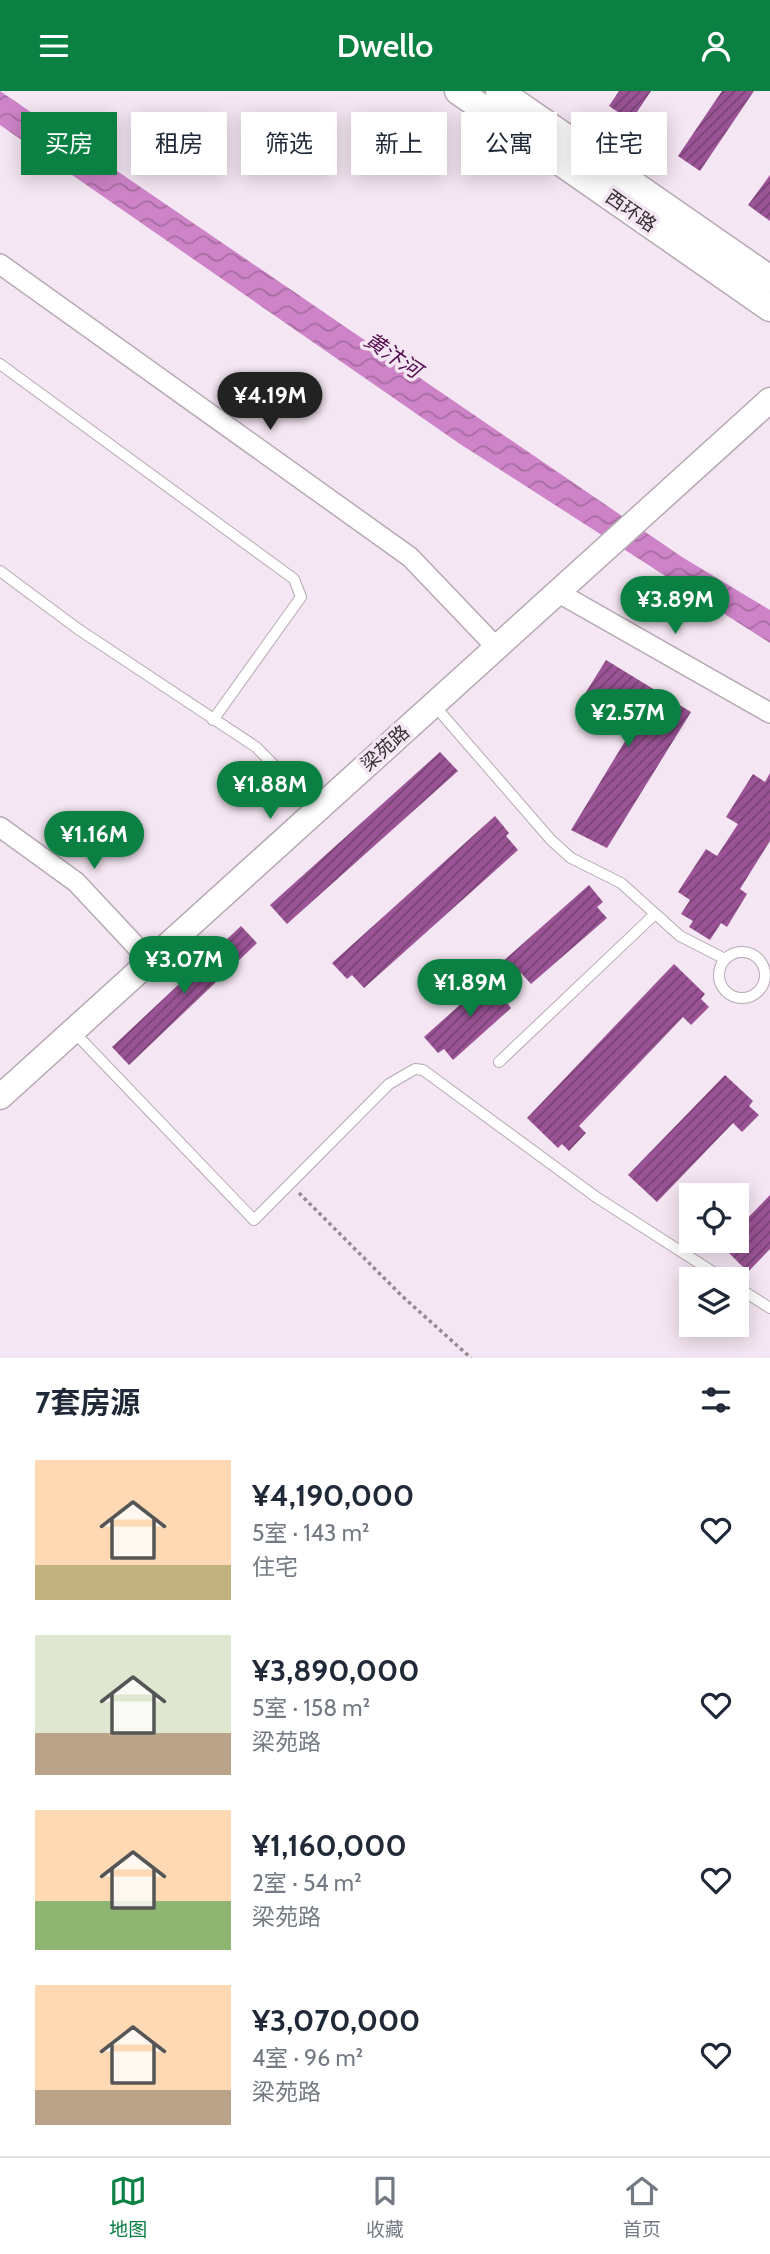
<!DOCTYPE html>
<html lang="zh">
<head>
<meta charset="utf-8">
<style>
  :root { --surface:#fff; --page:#f6f6f7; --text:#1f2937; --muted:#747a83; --line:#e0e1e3; --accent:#0b8043 }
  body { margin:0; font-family:Cabin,"Noto Sans SC",sans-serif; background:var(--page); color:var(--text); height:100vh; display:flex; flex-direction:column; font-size:26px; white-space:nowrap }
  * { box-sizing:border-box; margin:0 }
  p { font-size:23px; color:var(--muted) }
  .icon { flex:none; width:38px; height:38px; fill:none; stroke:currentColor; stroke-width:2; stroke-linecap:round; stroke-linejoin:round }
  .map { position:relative; height:1267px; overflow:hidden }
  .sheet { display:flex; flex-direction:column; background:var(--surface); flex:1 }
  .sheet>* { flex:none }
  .banner { position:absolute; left:21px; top:21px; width:728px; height:63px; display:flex; gap:14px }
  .controls { position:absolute; left:679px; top:1092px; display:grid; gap:14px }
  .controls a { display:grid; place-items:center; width:70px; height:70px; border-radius:0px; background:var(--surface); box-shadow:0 4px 18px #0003; font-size:35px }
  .price { position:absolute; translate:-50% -60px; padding:0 16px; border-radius:24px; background:var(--accent); color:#fff; font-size:23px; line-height:46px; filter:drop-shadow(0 2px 4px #0008) }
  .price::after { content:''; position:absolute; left:50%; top:42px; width:21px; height:16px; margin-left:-10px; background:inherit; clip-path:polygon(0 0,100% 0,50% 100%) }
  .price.active { background:#222; color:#fff }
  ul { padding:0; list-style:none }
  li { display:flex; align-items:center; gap:21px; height:175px; padding:0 35px }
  li span { display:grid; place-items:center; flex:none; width:196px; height:140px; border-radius:0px; color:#555 }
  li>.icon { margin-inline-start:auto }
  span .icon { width:84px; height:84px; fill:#fffc; stroke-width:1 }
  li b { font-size:30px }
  h2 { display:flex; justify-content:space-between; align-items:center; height:84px; padding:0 35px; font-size:30px }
  .tag { padding:0 24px; border-radius:0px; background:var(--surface); box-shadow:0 4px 18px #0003; font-size:24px; line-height:63px }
  .tag.active { background:var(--accent); color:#fff }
  header { display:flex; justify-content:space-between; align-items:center; height:91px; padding:0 35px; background:var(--accent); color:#fff; font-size:32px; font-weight:600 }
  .tabs { display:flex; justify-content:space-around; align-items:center; height:98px; border-top:2px solid var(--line); background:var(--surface); font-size:19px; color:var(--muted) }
  .tabs a { display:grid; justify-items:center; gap:4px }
  .tabs .active { color:var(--accent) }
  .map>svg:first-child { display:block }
</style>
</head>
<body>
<header><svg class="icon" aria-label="menu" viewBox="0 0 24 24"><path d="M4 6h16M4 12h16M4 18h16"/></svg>Dwello<svg class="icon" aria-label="person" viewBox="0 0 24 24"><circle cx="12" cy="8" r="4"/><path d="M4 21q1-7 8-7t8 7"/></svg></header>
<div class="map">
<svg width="770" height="1267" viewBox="0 0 770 1267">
  <defs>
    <pattern id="water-waves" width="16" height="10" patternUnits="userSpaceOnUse" patternTransform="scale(1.75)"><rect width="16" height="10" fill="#ce83c8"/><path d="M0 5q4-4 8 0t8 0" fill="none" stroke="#a86ca3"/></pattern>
    <pattern id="building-hatch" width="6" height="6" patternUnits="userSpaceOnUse" patternTransform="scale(1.75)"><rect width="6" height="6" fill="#9a5395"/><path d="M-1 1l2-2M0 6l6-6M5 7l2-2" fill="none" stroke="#784274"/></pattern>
  </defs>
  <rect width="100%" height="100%" fill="#f4e6f2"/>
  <path fill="url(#water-waves)" d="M 0,0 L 682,466 L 770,519 L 770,552 L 460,353 L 0,34 Z"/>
  <g fill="url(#building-hatch)">
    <path d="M 619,0 L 651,0 L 631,30 L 609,15 Z"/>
    <path d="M 722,0 L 754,0 L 700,80 L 678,65 Z"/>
    <path d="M 770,84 L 770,130 L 748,114 Z"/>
    <path d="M 606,569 L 691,621 L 607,757 L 571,739 L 638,629 L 614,615 L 610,623 L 583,606 Z"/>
    <path d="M 440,661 L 458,680 L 287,833 L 270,814 Z"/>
    <path d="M 770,682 L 770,750 L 740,798 L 747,803 L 727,836 L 721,832 L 710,849 L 689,836 L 693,830 L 681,823 L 690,809 L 678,801 L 706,758 L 717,765 L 738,733 L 726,726 L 753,683 L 765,691 Z"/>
    <path d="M 495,725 L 509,742 L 506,745 L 518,759 L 364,897 L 352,884 L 347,888 L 332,872 Z"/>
    <path d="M 589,794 L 603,811 L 597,816 L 607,827 L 531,893 L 521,882 L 516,886 L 502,871 Z"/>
    <path d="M 241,835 L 257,852 L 129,974 L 112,956 Z"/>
    <path d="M 674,873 L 705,903 L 701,908 L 709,916 L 691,934 L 683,926 L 579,1035 L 586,1042 L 569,1060 L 562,1053 L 558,1057 L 527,1027 Z"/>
    <path d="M 493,884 L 508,900 L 502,906 L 511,917 L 453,969 L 444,958 L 438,962 L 424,946 Z"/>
    <path d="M 725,984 L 753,1010 L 749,1015 L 759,1024 L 742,1041 L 733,1032 L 657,1111 L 628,1084 Z"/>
    <path d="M 770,1104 L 770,1158 L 748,1181 L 721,1154 L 725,1150 L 737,1150 L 737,1138 Z"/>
  </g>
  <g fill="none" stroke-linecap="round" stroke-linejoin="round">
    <g stroke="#b6a9b4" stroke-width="12">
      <g id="service">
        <path d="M 0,273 L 294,488 L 301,506 L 213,629"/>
        <path d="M 0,480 L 78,538 L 256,656 L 317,718"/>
        <path d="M 434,614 L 551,749 L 571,767 L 621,792 L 680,845 L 725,868"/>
        <circle cx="742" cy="884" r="23"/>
        <path d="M 72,939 L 254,1129 L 389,993 L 415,978 L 423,979 L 596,1106 L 724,1188"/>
        <path d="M 499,971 L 655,823"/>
        <path d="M 737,1196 L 770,1217"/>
      </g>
    </g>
    <g stroke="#b6a9b4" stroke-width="22">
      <g id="minor">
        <path d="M 0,173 L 410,466 L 497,557"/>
        <path d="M 559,502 L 770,622"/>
        <path d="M 0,736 L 76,791 L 149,869"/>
      </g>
    </g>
    <g stroke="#b6a9b4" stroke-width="27">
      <path id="tertiary" d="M 0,1006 L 770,309"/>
    </g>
    <g stroke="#b6a9b4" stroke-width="29">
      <g id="secondary">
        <path d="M 458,0 L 770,217"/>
        <path d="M 499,0 L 770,188"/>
      </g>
    </g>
    <path stroke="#938a92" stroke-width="3.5" stroke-dasharray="3.5 3.5" stroke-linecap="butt" d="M 299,1102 L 402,1205 L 471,1267"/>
    <use href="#service" stroke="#fff" stroke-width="10"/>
    <use href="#minor" stroke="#fff" stroke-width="19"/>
    <use href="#tertiary" stroke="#fff" stroke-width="24"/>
    <use href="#secondary" stroke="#fff" stroke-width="26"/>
  </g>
  <g text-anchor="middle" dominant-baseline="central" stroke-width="7" stroke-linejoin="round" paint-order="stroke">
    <g font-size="19" fill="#353034" stroke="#f4e6f2">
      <text transform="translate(631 120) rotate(35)">西环路</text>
      <text transform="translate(385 657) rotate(-42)">梁苑路</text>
    </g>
    <g font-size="21" font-style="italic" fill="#531051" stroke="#f4e6f2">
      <text transform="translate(393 264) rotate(34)">黄汴河</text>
    </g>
  </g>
</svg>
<div class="controls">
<a><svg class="icon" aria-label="locate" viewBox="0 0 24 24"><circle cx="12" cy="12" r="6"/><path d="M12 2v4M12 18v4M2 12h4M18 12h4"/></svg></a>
<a><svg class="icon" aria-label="layers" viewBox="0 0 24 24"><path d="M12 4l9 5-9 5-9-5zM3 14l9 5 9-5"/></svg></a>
</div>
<b class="price active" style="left:270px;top:341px">¥4.19M</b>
<b class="price" style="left:675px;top:545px">¥3.89M</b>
<b class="price" style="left:628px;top:658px">¥2.57M</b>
<b class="price" style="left:270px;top:730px">¥1.88M</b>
<b class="price" style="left:94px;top:780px">¥1.16M</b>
<b class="price" style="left:184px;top:905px">¥3.07M</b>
<b class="price" style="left:470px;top:928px">¥1.89M</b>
<div class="banner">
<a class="tag active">买房</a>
<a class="tag">租房</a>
<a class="tag">筛选</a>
<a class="tag">新上</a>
<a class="tag">公寓</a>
<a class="tag">住宅</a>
</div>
</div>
<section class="sheet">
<h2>7套房源<svg class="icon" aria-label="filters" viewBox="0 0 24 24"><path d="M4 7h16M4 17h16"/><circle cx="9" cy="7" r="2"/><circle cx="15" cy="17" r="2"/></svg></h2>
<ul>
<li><span style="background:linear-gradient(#ffd9b3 75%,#c2b280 0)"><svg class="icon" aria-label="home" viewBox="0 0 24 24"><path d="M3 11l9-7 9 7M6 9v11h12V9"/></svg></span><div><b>¥4,190,000</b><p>5室 · 143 m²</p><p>住宅</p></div><svg class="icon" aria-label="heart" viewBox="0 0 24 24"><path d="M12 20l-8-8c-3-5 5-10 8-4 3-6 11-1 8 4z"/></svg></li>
<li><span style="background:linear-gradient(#dfe7d0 70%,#b9a48a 0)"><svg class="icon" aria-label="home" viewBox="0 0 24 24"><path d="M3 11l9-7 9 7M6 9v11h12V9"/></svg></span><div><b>¥3,890,000</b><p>5室 · 158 m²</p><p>梁苑路</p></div><svg class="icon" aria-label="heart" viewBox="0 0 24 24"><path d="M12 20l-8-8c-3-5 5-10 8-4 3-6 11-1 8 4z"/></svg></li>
<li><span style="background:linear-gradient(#ffd9b3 65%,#8fb573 0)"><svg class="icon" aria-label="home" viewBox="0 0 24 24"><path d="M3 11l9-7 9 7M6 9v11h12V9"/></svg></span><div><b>¥1,160,000</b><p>2室 · 54 m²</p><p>梁苑路</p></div><svg class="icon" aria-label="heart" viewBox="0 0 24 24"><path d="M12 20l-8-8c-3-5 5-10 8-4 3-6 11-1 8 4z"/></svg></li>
<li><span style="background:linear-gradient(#ffd9b3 75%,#b9a48a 0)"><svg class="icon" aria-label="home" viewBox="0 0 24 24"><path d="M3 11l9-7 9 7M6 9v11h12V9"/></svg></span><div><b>¥3,070,000</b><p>4室 · 96 m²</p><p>梁苑路</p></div><svg class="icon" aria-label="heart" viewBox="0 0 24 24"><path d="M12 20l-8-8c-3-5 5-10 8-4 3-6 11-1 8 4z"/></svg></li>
</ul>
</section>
<nav class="tabs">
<a class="active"><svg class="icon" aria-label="map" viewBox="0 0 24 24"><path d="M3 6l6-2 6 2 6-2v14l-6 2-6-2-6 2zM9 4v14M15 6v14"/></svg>地图</a>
<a><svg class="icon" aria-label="saved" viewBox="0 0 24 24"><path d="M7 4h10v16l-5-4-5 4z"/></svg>收藏</a>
<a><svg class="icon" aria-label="home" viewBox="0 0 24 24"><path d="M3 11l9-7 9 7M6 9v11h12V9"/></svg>首页</a>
</nav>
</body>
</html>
